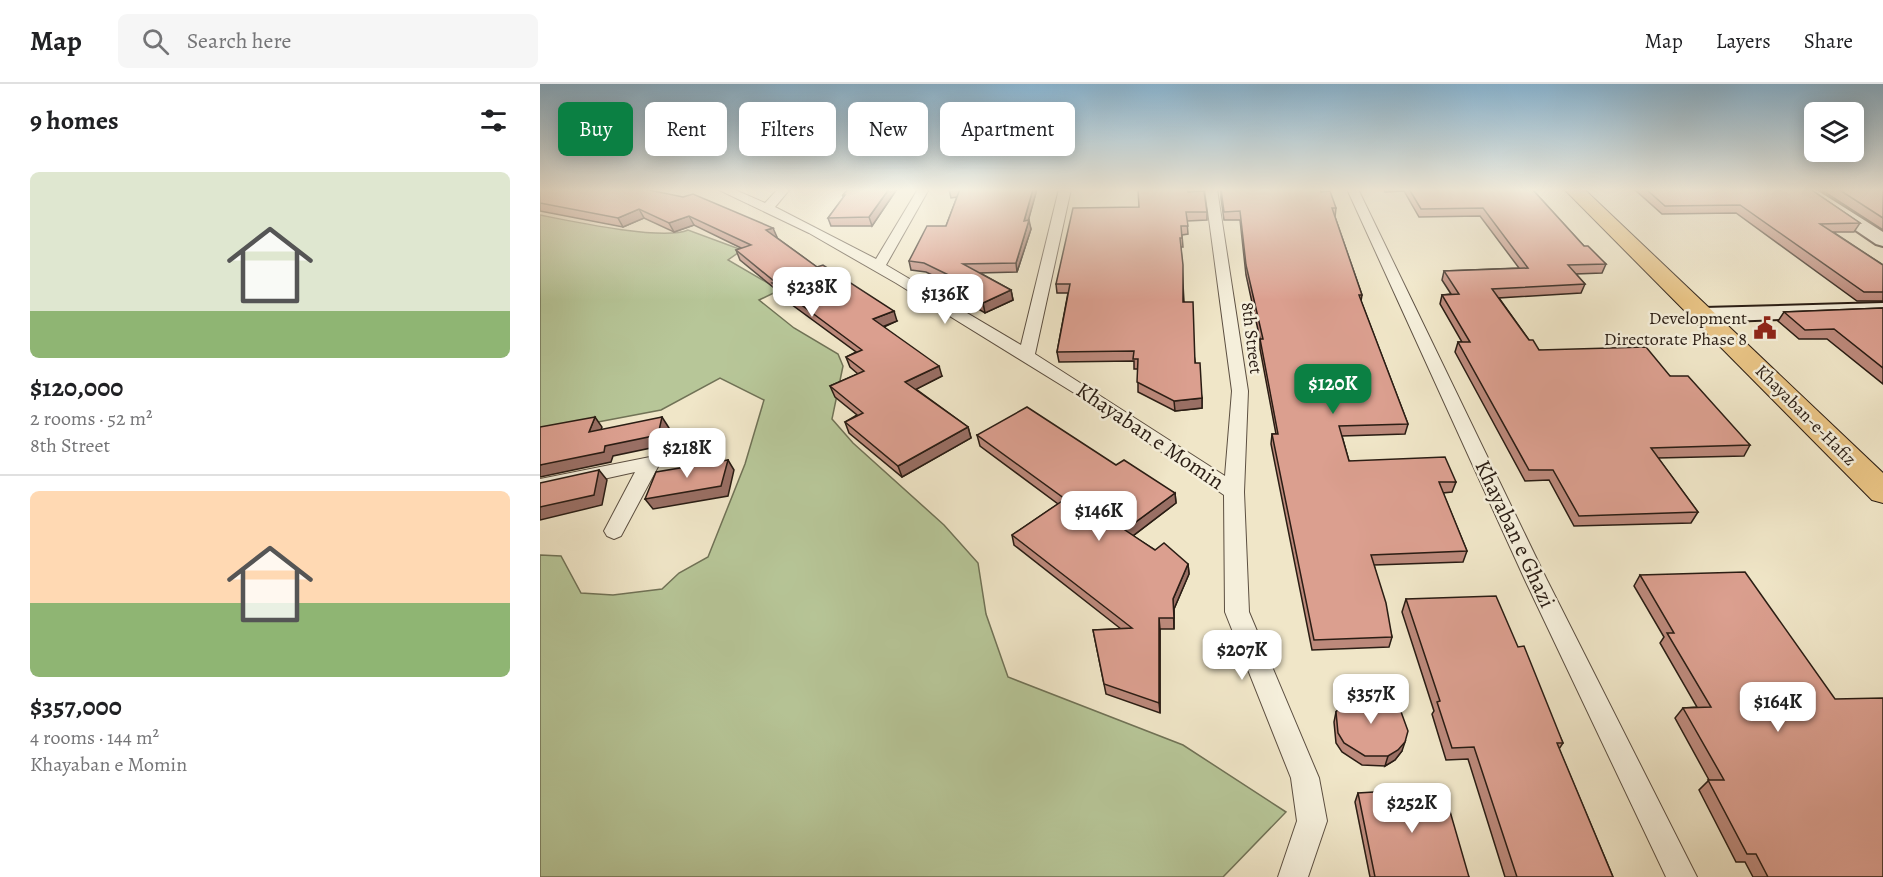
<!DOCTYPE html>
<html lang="en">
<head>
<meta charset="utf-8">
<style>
  :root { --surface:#fff; --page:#f6f6f6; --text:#202124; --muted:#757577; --line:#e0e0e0; --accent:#0b8043 }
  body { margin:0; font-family:Alegreya,serif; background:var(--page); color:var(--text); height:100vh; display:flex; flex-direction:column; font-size:22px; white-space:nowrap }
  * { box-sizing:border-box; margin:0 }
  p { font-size:20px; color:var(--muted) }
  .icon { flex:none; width:33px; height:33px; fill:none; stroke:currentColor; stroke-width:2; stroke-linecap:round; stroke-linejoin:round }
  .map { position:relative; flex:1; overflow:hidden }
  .drawer { display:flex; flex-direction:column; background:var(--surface); width:540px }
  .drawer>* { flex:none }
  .top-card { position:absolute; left:18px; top:18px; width:570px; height:54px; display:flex; gap:12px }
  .buttons { position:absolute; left:1264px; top:18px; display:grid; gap:12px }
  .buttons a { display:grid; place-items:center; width:60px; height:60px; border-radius:9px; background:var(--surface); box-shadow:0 3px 15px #0003; font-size:30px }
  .price { position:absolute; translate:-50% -51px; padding:0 14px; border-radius:12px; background:#fff; color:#222; font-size:20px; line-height:39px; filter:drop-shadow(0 2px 3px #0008) }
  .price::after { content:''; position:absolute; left:50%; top:36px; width:18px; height:14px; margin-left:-9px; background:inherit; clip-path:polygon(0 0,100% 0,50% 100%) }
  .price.active { background:var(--accent); color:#fff }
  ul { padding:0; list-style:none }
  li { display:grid; align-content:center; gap:12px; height:318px; padding:0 30px }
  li+li { border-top:2px solid var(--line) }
  li span { display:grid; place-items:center; height:186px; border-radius:9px; color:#555 }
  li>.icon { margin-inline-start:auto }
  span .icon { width:108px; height:108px; fill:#fffc; stroke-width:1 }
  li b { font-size:26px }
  h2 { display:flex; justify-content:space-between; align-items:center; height:72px; padding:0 30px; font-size:26px }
  .tag { padding:0 21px; border-radius:9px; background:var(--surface); box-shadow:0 3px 15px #0003; font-size:21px; line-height:54px }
  .tag.active { background:var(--accent); color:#fff }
  header { display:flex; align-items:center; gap:36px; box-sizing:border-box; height:84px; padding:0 30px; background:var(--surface); border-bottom:2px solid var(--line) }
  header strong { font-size:28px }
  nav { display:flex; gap:33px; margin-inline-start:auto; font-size:21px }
  .search { width:420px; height:54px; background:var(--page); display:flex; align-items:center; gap:15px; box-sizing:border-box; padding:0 21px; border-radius:9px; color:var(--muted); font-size:22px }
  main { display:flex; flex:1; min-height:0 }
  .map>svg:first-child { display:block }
</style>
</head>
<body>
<header>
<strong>Map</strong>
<div class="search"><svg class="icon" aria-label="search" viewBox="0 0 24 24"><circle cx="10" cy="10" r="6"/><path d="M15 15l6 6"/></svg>Search here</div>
<nav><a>Map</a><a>Layers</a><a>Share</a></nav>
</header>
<main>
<section class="drawer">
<h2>9 homes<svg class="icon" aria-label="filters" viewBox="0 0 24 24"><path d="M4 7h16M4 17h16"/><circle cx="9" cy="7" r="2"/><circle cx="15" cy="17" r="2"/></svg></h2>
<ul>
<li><span style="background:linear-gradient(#dfe7d0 75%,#8fb573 0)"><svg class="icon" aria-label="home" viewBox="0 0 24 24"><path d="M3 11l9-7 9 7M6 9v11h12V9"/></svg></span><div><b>$120,000</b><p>2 rooms · 52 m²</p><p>8th Street</p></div></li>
<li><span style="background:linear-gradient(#ffd9b3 60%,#8fb573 0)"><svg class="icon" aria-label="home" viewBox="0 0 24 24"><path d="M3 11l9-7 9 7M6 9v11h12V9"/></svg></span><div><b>$357,000</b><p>4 rooms · 144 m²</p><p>Khayaban e Momin</p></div></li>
</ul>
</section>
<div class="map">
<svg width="1343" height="793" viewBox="0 0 1343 793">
  <rect width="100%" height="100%" fill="#f0e6c8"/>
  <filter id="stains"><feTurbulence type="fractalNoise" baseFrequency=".00333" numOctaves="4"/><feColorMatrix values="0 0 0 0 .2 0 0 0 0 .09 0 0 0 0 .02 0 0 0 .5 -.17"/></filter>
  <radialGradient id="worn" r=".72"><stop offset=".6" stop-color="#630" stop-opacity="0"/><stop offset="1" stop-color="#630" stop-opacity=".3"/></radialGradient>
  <path fill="#b7c698" stroke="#707256" stroke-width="1.5" d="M 0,131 C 30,137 123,157 148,146 L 202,166 L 188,176 L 240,206 L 219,216 L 254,244 L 298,270 L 303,282 L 292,335 L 313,359 L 404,441 L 438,479 L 446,530 L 468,593 L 643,661 L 746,728 L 683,793 L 0,793 L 0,471 L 21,472 L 41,509 L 73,511 L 122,505 L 139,489 L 168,473 L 205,380 L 224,316 L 180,294 L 121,326 L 0,349 Z"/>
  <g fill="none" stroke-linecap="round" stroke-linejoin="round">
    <g stroke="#5c4f41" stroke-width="2">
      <g id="street">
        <path d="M 177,105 L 193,105 L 225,119 L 238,105 L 250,105 L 235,123 L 336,175 L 378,105 L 389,105 L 346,181 L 481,261 L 519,105 L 531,105 L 495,270 L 685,392 L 692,307 L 665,105 L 677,105 L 708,307 L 704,408 L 709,528 L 779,694 L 787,737 L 768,793 L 738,793 L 757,737 L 751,694 L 685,528 L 684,411 L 552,320 L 356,199 L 269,149 Z"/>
        <path d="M 807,105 L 818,105 L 1007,496 L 1157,793 L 1126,793 L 985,496 Z"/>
        <path d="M 110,373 L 117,375 L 120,379 L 81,452 L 74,455 L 67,452 L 64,447 L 95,388 L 0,409 L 0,395 Z"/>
      </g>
    </g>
    <g stroke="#2a1d14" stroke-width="4">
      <g id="secondary">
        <path d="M 1255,105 L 1275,105 L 1343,148 L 1343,162 L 1336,160 Z"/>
        <path d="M 1343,219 L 1343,231 L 1164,238 L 1156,236 L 1153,231 L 1156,226 L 1164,224 Z"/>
      </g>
    </g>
    <g stroke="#2a1d14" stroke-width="2">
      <path id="primary" d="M 1024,105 L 1044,105 L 1343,389 L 1343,419 L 1332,416 Z"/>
    </g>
    <use href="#street" fill="#f5efdb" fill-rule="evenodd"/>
    <use href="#secondary" fill="#f5efdb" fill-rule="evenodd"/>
    <use href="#primary" fill="#e8c384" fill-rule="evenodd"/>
  </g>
  <g fill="#bc897b" stroke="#2a1d14" stroke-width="1.5">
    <path d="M 0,105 L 104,105 L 237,153 L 236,153 L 277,183 L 357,237 L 344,243 L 402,292 L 376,305 L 428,343 L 431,354 L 362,393 L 309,349 L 305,338 L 317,331 L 295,313 L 290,302 L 318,290 L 310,283 L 306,273 L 316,268 L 236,209 L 234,204 L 200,176 L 196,166 L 201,164 L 154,141 L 134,148 L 104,134 L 83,143 L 0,127 Z"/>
    <path d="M 308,105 L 357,105 L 332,142 L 291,142 L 288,134 L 303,114 L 303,111 Z"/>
    <path d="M 409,105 L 497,105 L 488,136 L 491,145 L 477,188 L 440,189 L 471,206 L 473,216 L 445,229 L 416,212 L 415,202 L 386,188 L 371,186 L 369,177 L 406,142 L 417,113 L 411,114 Z"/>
    <path d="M 681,105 L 781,108 L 796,124 L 795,133 L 822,211 L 821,217 L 868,340 L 865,350 L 802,352 L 809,377 L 916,398 L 912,408 L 903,409 L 927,467 L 923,478 L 834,481 L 852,553 L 849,563 L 772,566 L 731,360 L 732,350 L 736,350 L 720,265 L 720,255 L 706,191 L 700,136 L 684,136 L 681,114 Z"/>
    <path d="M 844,105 L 992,105 L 1044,162 L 1066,180 L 1062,189 L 1036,190 L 1045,200 L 1041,209 L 959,214 L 989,256 L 999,266 L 1130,292 L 1210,361 L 1204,372 L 1118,374 L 1158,428 L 1151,439 L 1034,442 L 1009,396 L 985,397 L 915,268 L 918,258 L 922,258 L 900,220 L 902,211 L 911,210 L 902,196 L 904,187 L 979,184 L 940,132 L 879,133 L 864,107 L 845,108 Z"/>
    <path d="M 1094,105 L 1270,105 L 1320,139 L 1314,148 L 1293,148 L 1343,181 L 1343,217 L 1317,217 L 1196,129 L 1122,130 Z"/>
    <path d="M 1280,105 L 1343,105 L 1343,146 Z"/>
    <path d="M 648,108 L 667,128 L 667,136 L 647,137 L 648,150 L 642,151 L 643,163 L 641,163 L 644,218 L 662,314 L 662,324 L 635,327 L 598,308 L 598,285 L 594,285 L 594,277 L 519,278 L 517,268 L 528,209 L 517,209 L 516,200 L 599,123 Z"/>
    <path d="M 1343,224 L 1343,300 L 1287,255 L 1259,255 L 1238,237 L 1244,228 Z"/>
    <path d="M 437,351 L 576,381 L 635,409 L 636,419 L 593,452 L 615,466 L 648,480 L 649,490 L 634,525 L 634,545 L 620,545 L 620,629 L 566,610 L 553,546 L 581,545 L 474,461 L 472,451 L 518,420 L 440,362 Z"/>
    <path d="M 1100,491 L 1343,793 L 1213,793 L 1205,778 L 1196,778 L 1159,706 L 1169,696 L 1135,634 L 1143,624 L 1157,623 L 1120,559 L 1124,553 L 1094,502 Z"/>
    <path d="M 866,515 L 978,563 L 1023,659 L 1019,665 L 1073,793 L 965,793 L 928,675 L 906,676 L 892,630 L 894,627 L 862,528 Z"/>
    <path d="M 796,628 L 862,667 L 855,676 L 845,682 L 822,681 L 802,668 L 796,659 L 794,638 Z"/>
    <path d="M 818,709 L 929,793 L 830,793 L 815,718 Z"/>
  </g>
  <g fill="#996f64" stroke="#2a1d14" stroke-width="1.5">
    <path d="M 349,105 L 357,105 L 332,142 L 329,133 Z"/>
    <path d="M 493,105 L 497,105 L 486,145 L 484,137 Z"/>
    <path d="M 99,125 L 104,134 L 83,143 L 78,134 Z"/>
    <path d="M 149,132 L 154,141 L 134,148 L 129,139 Z"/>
    <path d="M 489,136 L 491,145 L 477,188 L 476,179 Z"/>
    <path d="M 233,144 L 237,153 L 230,155 L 226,146 Z"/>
    <path d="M 471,206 L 473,216 L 445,229 L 443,219 Z"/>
    <path d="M 354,227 L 357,237 L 337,245 L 333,235 Z"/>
    <path d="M 399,282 L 402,292 L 369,309 L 365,298 Z"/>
    <path d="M 662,314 L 662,324 L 635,327 L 634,317 Z"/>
    <path d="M 55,333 L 62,343 L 57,358 L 49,348 Z"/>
    <path d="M 122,333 L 129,344 L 125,361 L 73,372 L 71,378 L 0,393 L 0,381 L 65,362 Z"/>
    <path d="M 428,343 L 431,354 L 362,393 L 358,382 Z"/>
    <path d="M 188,376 L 194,386 L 188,412 L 113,425 L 105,415 Z"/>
    <path d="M 59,386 L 67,396 L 62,421 L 0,436 L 0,423 Z"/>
    <path d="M 635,409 L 636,419 L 586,457 L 585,446 Z"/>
    <path d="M 648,480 L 649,490 L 634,525 L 634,545 L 633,515 Z"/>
    <path d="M 619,534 L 620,545 L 620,629 L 619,619 Z"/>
    <path d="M 865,658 L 862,667 L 855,676 L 845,682 L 848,672 Z"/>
  </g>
  <g fill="#db9f8f" stroke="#2a1d14" stroke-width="1.5">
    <path d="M 3,105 L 104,105 L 143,113 L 153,110 L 233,144 L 226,146 L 277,183 L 283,181 L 354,227 L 333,235 L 399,282 L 365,298 L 428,343 L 358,382 L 305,338 L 323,329 L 290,302 L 324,287 L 306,273 L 322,266 L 232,199 L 235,198 L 196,166 L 211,161 L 149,132 L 129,139 L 99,125 L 78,134 L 0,119 L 0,107 Z"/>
    <path d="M 308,105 L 349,105 L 329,133 L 288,134 L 305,111 L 303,111 Z"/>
    <path d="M 420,105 L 493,105 L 484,137 L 489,136 L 476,179 L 423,180 L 471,206 L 443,219 L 414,202 L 423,198 L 384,179 L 369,177 L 387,142 L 406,142 Z"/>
    <path d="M 598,105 L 648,105 L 648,108 L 664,107 L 667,128 L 646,128 L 648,142 L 641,142 L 642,154 L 640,154 L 643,181 L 643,218 L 653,218 L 655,279 L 660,279 L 662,314 L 634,317 L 597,298 L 598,275 L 593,275 L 594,267 L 517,268 L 530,200 L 516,200 L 533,124 L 599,123 Z"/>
    <path d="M 681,105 L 780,105 L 781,108 L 790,107 L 796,124 L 792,124 L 822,211 L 819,211 L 868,340 L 799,342 L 809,377 L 905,373 L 916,398 L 899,398 L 927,467 L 831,471 L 846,519 L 852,553 L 774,556 L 732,350 L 738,350 L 720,255 L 723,255 L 706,181 L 700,127 L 684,128 Z"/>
    <path d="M 869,105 L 992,105 L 1044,162 L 1048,162 L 1066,180 L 1028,181 L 1045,200 L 952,205 L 989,256 L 993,256 L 999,266 L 1106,263 L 1130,292 L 1148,292 L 1210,361 L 1111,364 L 1158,428 L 1039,432 L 1013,386 L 989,386 L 918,258 L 930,258 L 902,211 L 919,210 L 904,187 L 988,184 L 943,124 L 881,125 Z"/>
    <path d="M 1106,105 L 1270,105 L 1320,139 L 1280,140 L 1343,181 L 1343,208 L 1324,208 L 1200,121 L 1125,122 Z"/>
    <path d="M 1298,105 L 1343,105 L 1343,134 Z"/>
    <path d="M 1343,224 L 1343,284 L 1294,245 L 1265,246 L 1244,228 Z"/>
    <path d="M 487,323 L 576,381 L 584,376 L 635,409 L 585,446 L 615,466 L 624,459 L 648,480 L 633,515 L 634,534 L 619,534 L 619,619 L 564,600 L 553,546 L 592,544 L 472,451 L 525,415 L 437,351 Z"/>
    <path d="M 55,333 L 49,348 L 122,333 L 118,351 L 65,362 L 64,368 L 0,381 L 0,343 Z"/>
    <path d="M 188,376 L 181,402 L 105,415 L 116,388 Z"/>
    <path d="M 59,386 L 54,411 L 0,423 L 0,399 Z"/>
    <path d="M 1205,488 L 1295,615 L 1343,614 L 1343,793 L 1228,793 L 1216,770 L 1207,770 L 1168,696 L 1184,696 L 1143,624 L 1171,623 L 1127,549 L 1134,549 L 1100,491 Z"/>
    <path d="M 956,512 L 978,563 L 984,562 L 1023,659 L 1017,659 L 1073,793 L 977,793 L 934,663 L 912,664 L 897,618 L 900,617 L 866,515 Z"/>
    <path d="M 817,608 L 840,610 L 860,625 L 868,647 L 865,658 L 858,666 L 848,672 L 825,672 L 804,659 L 798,649 L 796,628 L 807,612 Z"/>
    <path d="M 901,704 L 907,717 L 929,793 L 835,793 L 818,709 Z"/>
  </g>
  <linearGradient id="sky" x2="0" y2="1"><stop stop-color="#89b8d7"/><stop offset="0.49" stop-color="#f8f4e6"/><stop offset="1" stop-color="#f8f4e6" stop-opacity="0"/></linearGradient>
  <rect width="1343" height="216" fill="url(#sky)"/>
  <defs>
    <g id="civic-bare" transform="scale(1.8)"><path d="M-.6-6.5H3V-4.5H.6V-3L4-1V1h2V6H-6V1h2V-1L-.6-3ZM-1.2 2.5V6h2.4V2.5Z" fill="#8f2418" stroke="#f5efdb" stroke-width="2.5" paint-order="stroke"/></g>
  </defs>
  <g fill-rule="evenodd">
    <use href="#civic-bare" x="1225" y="244"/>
  </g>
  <g text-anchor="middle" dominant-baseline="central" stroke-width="5" stroke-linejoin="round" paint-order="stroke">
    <g font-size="18" fill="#2a1d14" stroke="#f5efdb" text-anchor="end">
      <text x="1207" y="234">Development<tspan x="1207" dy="21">Directorate Phase 8</tspan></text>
    </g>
    <g font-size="18" fill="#2a1d14" stroke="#f5efdb">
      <text transform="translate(712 254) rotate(83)">8th Street</text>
      <text transform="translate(1266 331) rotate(45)">Khayaban-e-Hafiz</text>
    </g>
    <g font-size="22" fill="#2a1d14" stroke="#f5efdb">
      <text transform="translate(610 352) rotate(34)">Khayaban e Momin</text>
      <text transform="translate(975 450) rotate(65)">Khayaban e Ghazi</text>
    </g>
  </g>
  <rect width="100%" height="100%" filter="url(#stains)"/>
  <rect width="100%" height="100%" fill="url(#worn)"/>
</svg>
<div class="buttons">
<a><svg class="icon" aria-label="layers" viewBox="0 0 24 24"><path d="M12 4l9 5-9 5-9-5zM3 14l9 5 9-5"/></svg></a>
</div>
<b class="price" style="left:272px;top:234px">$238K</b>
<b class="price" style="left:405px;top:241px">$136K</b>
<b class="price active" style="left:793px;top:331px">$120K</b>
<b class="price" style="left:147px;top:395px">$218K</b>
<b class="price" style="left:559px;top:458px">$146K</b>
<b class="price" style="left:702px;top:597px">$207K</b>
<b class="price" style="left:831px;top:641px">$357K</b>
<b class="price" style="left:1238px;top:649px">$164K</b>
<b class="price" style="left:872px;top:750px">$252K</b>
<div class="top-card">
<a class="tag active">Buy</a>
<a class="tag">Rent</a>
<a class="tag">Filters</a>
<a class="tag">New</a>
<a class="tag">Apartment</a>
</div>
</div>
</main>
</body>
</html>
